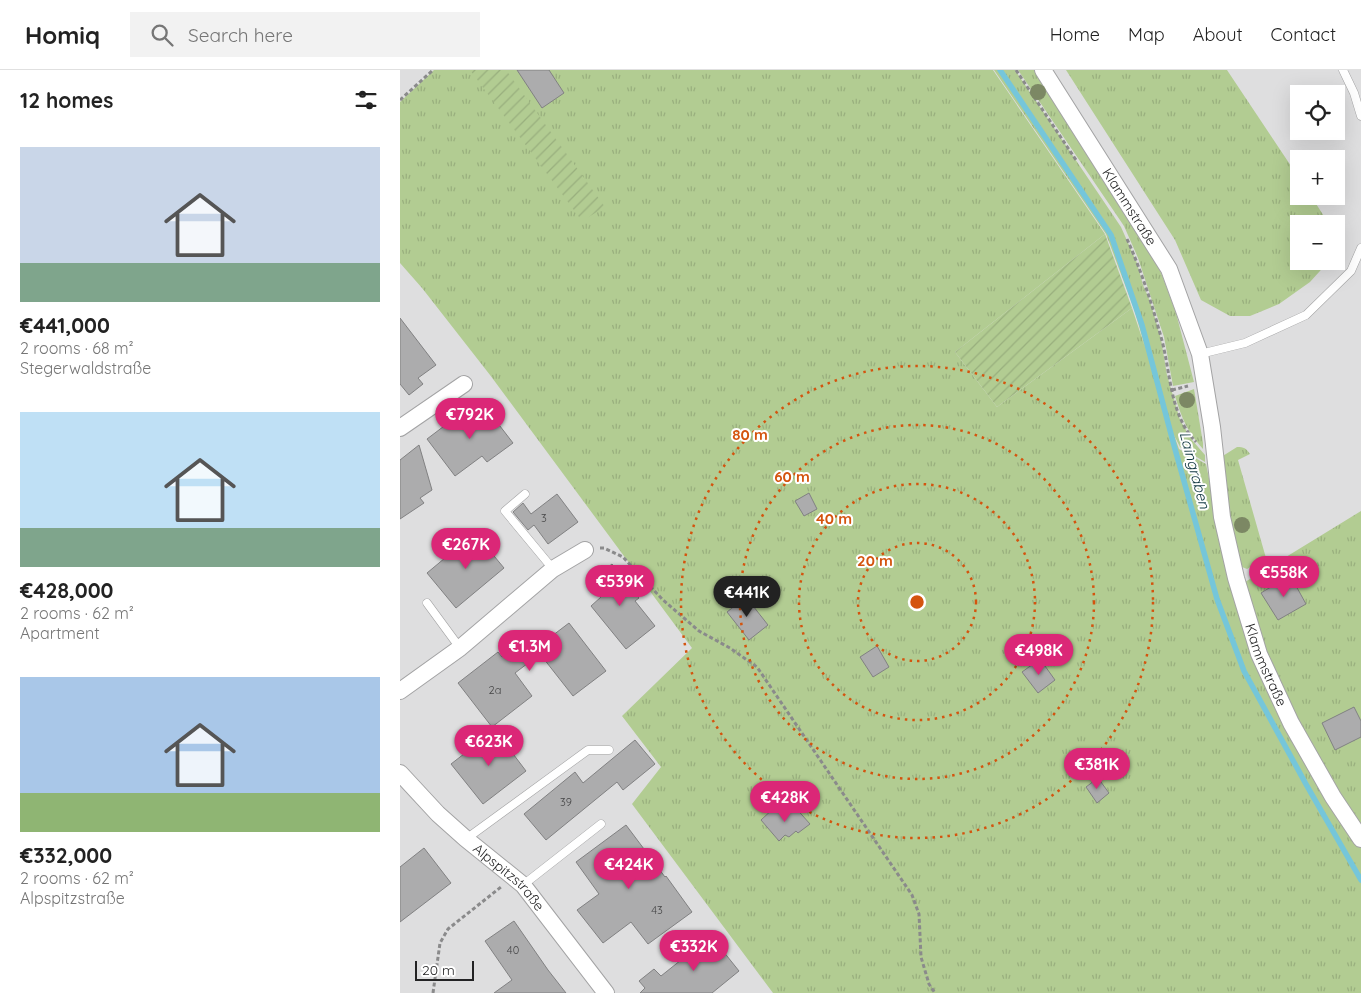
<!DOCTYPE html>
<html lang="en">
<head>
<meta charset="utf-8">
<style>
  :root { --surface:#fff; --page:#f2f2f2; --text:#222; --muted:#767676; --line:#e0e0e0; --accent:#db2777 }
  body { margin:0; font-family:Quicksand,sans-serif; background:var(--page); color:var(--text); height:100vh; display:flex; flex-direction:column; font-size:19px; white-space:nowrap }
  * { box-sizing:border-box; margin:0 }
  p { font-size:16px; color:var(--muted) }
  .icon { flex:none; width:28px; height:28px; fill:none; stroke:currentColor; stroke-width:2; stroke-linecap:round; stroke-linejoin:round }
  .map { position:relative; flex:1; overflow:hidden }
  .side { display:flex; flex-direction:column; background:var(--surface); width:400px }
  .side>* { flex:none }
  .fabs { position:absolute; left:890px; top:15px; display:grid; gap:10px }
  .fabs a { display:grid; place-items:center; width:55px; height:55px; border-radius:0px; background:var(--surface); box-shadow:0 5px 20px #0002; font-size:25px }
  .scale { position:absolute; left:15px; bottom:12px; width:59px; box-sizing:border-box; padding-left:5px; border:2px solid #232324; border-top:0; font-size:14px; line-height:18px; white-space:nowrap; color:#232324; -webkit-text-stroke:4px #fff; paint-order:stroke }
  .price { position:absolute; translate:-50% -42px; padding:0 11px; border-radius:18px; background:var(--accent); color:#fff; font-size:16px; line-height:32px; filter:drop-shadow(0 1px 2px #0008) }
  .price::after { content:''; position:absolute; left:50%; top:30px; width:15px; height:11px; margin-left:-8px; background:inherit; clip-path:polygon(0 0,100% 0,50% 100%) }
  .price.on { background:#222; color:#fff }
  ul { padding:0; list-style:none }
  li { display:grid; align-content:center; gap:10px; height:265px; padding:0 20px }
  li span { display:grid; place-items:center; height:155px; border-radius:0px; color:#555 }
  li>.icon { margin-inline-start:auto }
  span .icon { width:90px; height:90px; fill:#fffc; stroke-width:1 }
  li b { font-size:21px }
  h2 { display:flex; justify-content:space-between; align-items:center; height:60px; padding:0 20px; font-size:21px }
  header { display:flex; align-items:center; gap:30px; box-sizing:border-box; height:70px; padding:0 25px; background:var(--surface); border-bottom:1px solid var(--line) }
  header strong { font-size:24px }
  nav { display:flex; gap:28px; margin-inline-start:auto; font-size:18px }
  .search { width:350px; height:45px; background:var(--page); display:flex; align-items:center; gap:12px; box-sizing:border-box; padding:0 18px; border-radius:0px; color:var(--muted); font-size:19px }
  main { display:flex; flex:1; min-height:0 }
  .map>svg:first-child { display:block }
</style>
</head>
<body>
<header>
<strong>Homiq</strong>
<div class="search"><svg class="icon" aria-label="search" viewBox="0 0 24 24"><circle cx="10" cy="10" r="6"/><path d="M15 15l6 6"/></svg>Search here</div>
<nav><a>Home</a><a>Map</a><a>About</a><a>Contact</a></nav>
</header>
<main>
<section class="side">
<h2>12 homes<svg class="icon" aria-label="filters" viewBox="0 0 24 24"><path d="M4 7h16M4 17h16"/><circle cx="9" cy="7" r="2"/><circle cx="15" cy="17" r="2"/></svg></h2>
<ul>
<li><span style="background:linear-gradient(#c9d6e8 75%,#7fa58c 0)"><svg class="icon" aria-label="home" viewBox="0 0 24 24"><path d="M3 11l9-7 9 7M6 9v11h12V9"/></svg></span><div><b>€441,000</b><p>2 rooms · 68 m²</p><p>Stegerwaldstraße</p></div></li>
<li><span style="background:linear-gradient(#bfe0f5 75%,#7fa58c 0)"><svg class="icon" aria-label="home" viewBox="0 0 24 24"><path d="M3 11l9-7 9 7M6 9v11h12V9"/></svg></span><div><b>€428,000</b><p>2 rooms · 62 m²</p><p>Apartment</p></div></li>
<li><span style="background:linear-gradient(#a9c7e8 75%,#8fb573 0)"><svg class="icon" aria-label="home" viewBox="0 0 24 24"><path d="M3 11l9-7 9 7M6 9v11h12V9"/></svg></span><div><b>€332,000</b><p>2 rooms · 62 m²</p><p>Alpspitzstraße</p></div></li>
</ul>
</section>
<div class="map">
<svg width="961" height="923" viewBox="0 0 961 923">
  <defs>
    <pattern id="grass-tufts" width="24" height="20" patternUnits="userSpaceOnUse" patternTransform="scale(1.25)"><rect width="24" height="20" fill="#b2cc92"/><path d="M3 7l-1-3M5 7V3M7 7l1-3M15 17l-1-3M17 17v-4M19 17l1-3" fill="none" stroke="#99af7e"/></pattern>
    <pattern id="garden-furrows" width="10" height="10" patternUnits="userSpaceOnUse" patternTransform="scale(1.25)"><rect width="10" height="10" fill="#b2cc92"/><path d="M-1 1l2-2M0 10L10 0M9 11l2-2" fill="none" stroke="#99af7e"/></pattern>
  </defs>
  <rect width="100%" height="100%" fill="#dededf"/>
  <g fill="url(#grass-tufts)">
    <path d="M 34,0 L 593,0 L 705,164 L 555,282 L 597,337 L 732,238 L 745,277 L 734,239 L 706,164 L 594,0 L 615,0 L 721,157 L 737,193 L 743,215 L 750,231 L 761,269 L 767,305 L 780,350 L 792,370 L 805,385 L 805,392 L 780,377 L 774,365 L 779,379 L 806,394 L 832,520 L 961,441 L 961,923 L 373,923 L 232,734 L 261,697 L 222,646 L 292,578 L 90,305 L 22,218 L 0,193 L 0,32 Z"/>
    <path d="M 618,0 L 636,0 L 739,158 L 762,205 L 776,243 L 794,312 L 773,316 L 764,267 L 738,188 L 724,156 Z"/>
    <path d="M 666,0 L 827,0 L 899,108 L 899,126 L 911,126 L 929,154 L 899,154 L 899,191 L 929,191 L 910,212 L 879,234 L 850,246 L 830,246 L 801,230 L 775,170 Z"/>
    <path d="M 794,319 L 803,373 L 803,379 C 787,361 782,349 775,326 Z"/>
    <path d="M 837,377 C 844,377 846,378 850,384 L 838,390 L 866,488 L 847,499 L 837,495 L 818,389 Z"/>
  </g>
  <g fill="url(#garden-furrows)">
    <path d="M 70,0 L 106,0 L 205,137 L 182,151 Z"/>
    <path d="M 705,164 L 732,238 L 597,337 L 555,282 Z"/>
  </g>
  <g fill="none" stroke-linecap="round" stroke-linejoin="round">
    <path stroke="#75c6da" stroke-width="5.5" d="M 600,0 L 711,165 L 742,255 L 775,379 L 817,529 L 844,601 L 907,716 L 961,810"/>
  </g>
  <g fill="#acacad" stroke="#818182">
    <path d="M 117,0 L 149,0 L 164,23 L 142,38 Z"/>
    <path d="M 0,248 L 36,295 L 18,308 L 23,314 L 9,325 L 0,314 Z"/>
    <path d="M 83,334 L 113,373 L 87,392 L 82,386 L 55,406 L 27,369 L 64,341 L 68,346 Z"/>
    <path d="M 19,375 L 32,420 L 20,428 L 24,433 L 0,449 L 0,390 Z"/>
    <path d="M 409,423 L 417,439 L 404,446 L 395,431 Z"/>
    <path d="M 157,424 L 178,452 L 148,474 L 134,455 L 128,460 L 113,442 L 123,433 L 131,444 Z"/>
    <path d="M 75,463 L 104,498 L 56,538 L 27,503 Z"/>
    <path d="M 212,494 L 239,528 L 235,531 L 255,556 L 226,579 L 191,536 L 201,527 L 189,512 Z"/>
    <path d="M 890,505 L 906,534 L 878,550 L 861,523 Z"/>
    <path d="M 346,527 L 368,555 L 349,570 L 327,542 Z"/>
    <path d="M 169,553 L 206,601 L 173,626 L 140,584 L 115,603 L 132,626 L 92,657 L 58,613 L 98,582 L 102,587 L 136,561 L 144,572 Z"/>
    <path d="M 477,576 L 489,597 L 473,607 L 460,587 Z"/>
    <path d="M 640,589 L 655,610 L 638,623 L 622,602 Z"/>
    <path d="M 954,637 L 961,651 L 961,667 L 935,680 L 922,653 Z"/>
    <path d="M 95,660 L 126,701 L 83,734 L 51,694 Z"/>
    <path d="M 235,670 L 255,694 L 223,720 L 217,712 L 146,770 L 124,744 L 175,702 L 183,713 Z"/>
    <path d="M 698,708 L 709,723 L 697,733 L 686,717 Z"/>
    <path d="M 394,736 L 410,754 L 398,763 L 396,761 L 389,767 L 385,765 L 379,771 L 361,750 L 375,737 L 383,746 Z"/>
    <path d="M 226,755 L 265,807 L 266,806 L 292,842 L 248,874 L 231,852 L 203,873 L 177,840 L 199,824 L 176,792 Z"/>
    <path d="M 24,778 L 51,813 L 0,852 L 0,797 Z"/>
    <path d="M 114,851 L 148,900 L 166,923 L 94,923 L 112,910 L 85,871 Z"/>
    <path d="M 311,866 L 339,901 L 312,923 L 240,923 L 245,918 L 239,911 L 254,899 L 261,906 Z"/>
  </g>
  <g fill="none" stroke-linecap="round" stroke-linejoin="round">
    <g stroke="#a3a3a4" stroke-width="9">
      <g id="lane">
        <path d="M 943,0 L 954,23 L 961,46"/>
        <path d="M 800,284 L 845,273 L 906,245 L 951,201 L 961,178"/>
        <path d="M 125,424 L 105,441 L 153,499"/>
        <path d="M 27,533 L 60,578"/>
        <path d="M 66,769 L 188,680 L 209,680"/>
        <path d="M 123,815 L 201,754"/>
      </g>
    </g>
    <g stroke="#a3a3a4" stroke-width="18">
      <g id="street">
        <path id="s1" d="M 643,0 L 769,199 L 800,284 L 812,357 L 822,447 L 836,508 L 859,584 L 891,653 L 933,727 L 961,769"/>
        <path d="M 0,358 L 64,314"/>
        <path d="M 0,621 L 60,578 L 153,499 L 185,480"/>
        <path id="s2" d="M 0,703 L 38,744 L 66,769 L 123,815 L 206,923"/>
      </g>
    </g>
    <g stroke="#8a8a8b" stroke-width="3" stroke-dasharray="4 2.5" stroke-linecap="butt">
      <path d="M 616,0 L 676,90"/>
      <path d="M 0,30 L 33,0"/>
      <path d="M 727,169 C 741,200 752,234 761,267 C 771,302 769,344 796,372"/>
      <path d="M 772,320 L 788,316"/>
      <path d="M 200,478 L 204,478 L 223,487 L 263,530 L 299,561 L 330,578 L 357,597 L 512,825 L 519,844 L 521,887 L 529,914 L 535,923"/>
      <path d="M 33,923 L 40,873 L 48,859 L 101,817"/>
    </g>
    <use href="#lane" stroke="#fff" stroke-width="8"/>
    <use href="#street" stroke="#fff" stroke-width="16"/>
  </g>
  <g fill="#7c8864">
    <circle cx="638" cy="22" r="8"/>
    <circle cx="787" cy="330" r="8"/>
    <circle cx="842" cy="455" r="8"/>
  </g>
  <g fill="none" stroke="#d4540e" stroke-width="2.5" stroke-dasharray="2.5 5">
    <circle cx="517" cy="532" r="59"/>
    <circle cx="517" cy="532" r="118"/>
    <circle cx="517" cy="532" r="177"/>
    <circle cx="517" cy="532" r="236"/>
  </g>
  <g text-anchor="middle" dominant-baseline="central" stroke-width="4" stroke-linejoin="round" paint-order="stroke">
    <g font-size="11" fill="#454546">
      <text x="144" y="448">3</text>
      <text x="95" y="620">2a</text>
      <text x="166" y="732">39</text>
      <text x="257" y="840">43</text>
      <text x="113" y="880">40</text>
    </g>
    <g font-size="14" fill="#232324" stroke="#fff">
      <text stroke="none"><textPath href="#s1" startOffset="162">Klammstraße</textPath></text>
      <text stroke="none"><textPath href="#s1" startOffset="645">Klammstraße</textPath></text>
      <text stroke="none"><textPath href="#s2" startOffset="151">Alpspitzstraße</textPath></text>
    </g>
    <g font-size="15" font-style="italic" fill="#103740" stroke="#fff">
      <text transform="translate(795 400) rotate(75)">Laingraben</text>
    </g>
  </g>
  <circle cx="517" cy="532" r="8" fill="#d4540e" stroke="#fff" stroke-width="2.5"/>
  <g font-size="15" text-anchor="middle" font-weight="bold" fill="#d4540e" stroke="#fff" stroke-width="4" stroke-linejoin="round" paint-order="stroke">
    <text x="350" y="370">80 m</text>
    <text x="392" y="412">60 m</text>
    <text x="434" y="454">40 m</text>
    <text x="475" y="496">20 m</text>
  </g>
</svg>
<div class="fabs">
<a><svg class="icon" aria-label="locate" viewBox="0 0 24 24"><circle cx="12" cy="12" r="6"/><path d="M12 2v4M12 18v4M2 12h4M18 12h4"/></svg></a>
<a>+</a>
<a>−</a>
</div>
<div class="scale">20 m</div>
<b class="price" style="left:70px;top:370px">€792K</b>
<b class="price" style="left:66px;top:500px">€267K</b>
<b class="price" style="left:884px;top:528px">€558K</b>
<b class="price" style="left:220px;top:537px">€539K</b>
<b class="price on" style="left:347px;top:548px">€441K</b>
<b class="price" style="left:130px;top:602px">€1.3M</b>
<b class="price" style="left:639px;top:606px">€498K</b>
<b class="price" style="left:89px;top:697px">€623K</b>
<b class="price" style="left:697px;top:720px">€381K</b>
<b class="price" style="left:385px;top:753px">€428K</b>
<b class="price" style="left:229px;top:820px">€424K</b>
<b class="price" style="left:294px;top:902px">€332K</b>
</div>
</main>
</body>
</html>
